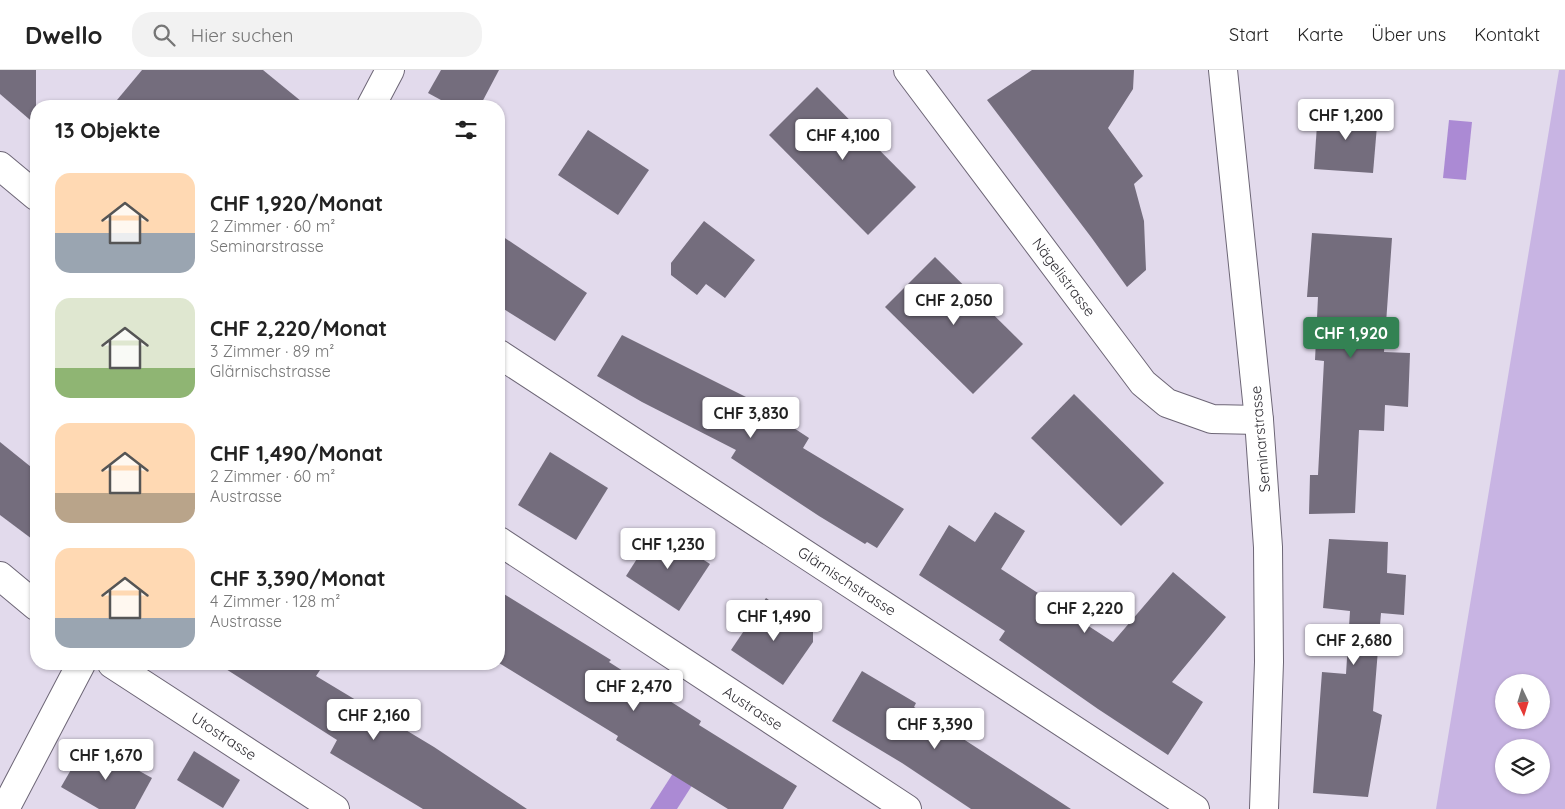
<!DOCTYPE html>
<html lang="de">
<head>
<meta charset="utf-8">
<style>
  :root { --surface:#fff; --page:#f2f2f2; --text:#222; --muted:#767676; --line:#e0e0e0; --accent:#338253 }
  body { margin:0; font-family:Quicksand,sans-serif; background:var(--page); color:var(--text); height:100vh; display:flex; flex-direction:column; font-size:19px; white-space:nowrap }
  * { box-sizing:border-box; margin:0 }
  p { font-size:16px; color:var(--muted) }
  .icon { flex:none; width:28px; height:28px; fill:none; stroke:currentColor; stroke-width:2; stroke-linecap:round; stroke-linejoin:round }
  .map { position:relative; flex:1; overflow:hidden }
  .drawer { position:absolute; left:30px; top:30px; width:475px; height:570px; display:flex; flex-direction:column; background:var(--surface); border-radius:20px; box-shadow:0 1px 4px #0004 }
  .drawer>* { flex:none }
  .needle { width:32px; rotate:176deg }
  .buttons { position:absolute; left:1495px; top:604px; display:grid; gap:10px }
  .buttons a { display:grid; place-items:center; width:55px; height:55px; border-radius:50%; background:var(--surface); box-shadow:0 1px 4px #0004; font-size:25px }
  .price { position:absolute; translate:-50% -42px; padding:0 11px; border-radius:5px; background:#fff; color:#222; font-size:16px; line-height:32px; filter:drop-shadow(0 1px 2px #0008) }
  .price::after { content:''; position:absolute; left:50%; top:30px; width:15px; height:11px; margin-left:-8px; background:inherit; clip-path:polygon(0 0,100% 0,50% 100%) }
  .price.selected { background:var(--accent); color:#fff }
  ul { padding:0; list-style:none }
  li { display:flex; align-items:center; gap:15px; height:125px; padding:0 25px }
  li span { display:grid; place-items:center; flex:none; width:140px; height:100px; border-radius:15px; color:#555 }
  li>.icon { margin-inline-start:auto }
  span .icon { width:60px; height:60px; fill:#fffc; stroke-width:1 }
  li b { font-size:21px }
  h2 { display:flex; justify-content:space-between; align-items:center; height:60px; padding:0 25px; font-size:21px }
  header { display:flex; align-items:center; gap:30px; box-sizing:border-box; height:70px; padding:0 25px; background:var(--surface); border-bottom:1px solid var(--line) }
  header strong { font-size:24px }
  nav { display:flex; gap:28px; margin-inline-start:auto; font-size:18px }
  .search { width:350px; height:45px; background:var(--page); display:flex; align-items:center; gap:12px; box-sizing:border-box; padding:0 18px; border-radius:20px; color:var(--muted); font-size:19px }
  .map>svg:first-child { display:block }
</style>
</head>
<body>
<header>
<strong>Dwello</strong>
<div class="search"><svg class="icon" aria-label="search" viewBox="0 0 24 24"><circle cx="10" cy="10" r="6"/><path d="M15 15l6 6"/></svg>Hier suchen</div>
<nav><a>Start</a><a>Karte</a><a>Über uns</a><a>Kontakt</a></nav>
</header>
<div class="map">
<svg width="1565" height="739" viewBox="0 0 1565 739">
  <rect width="100%" height="100%" fill="#e2daec"/>
  <path fill="#c8b4e3" fill-rule="evenodd" d="M 1559,0 L 1565,0 L 1565,739 L 1436,739 ZM 1504,612 L 1541,612 L 1541,650 L 1504,650 ZM 1504,678 L 1541,678 L 1541,715 L 1504,715 Z"/>
  <g fill="#ab8ad4">
    <path d="M 1449,50 L 1472,52 L 1466,110 L 1443,108 Z"/>
    <path d="M 688,680 L 707,692 L 677,739 L 650,739 Z"/>
  </g>
  <g fill="#746d7d">
    <path d="M 0,0 L 36,0 L 36,55 L 0,24 Z"/>
    <path d="M 142,0 L 263,0 L 307,36 L 112,36 Z"/>
    <path d="M 441,0 L 499,0 L 480,36 L 452,36 L 428,23 Z"/>
    <path d="M 1032,0 L 1134,0 L 1133,19 L 1108,58 L 1143,106 L 1134,114 L 1144,151 L 1146,200 L 1127,217 L 1091,167 L 987,30 Z"/>
    <path d="M 817,17 L 916,117 L 868,165 L 769,65 Z"/>
    <path d="M 1318,40 L 1378,44 L 1373,103 L 1314,99 Z"/>
    <path d="M 588,60 L 649,100 L 618,145 L 558,105 Z"/>
    <path d="M 704,151 L 755,190 L 725,228 L 706,214 L 697,225 L 671,205 L 671,193 Z"/>
    <path d="M 1312,163 L 1392,168 L 1384,282 L 1410,283 L 1408,337 L 1385,335 L 1384,361 L 1359,360 L 1355,443 L 1309,444 L 1310,405 L 1318,405 L 1324,291 L 1315,290 L 1318,227 L 1307,227 Z"/>
    <path d="M 499,164 L 587,223 L 555,271 L 499,236 Z"/>
    <path d="M 935,187 L 1023,274 L 973,324 L 885,237 Z"/>
    <path d="M 622,265 L 750,329 L 809,368 L 803,378 L 904,439 L 877,478 L 867,472 L 865,474 L 819,446 L 731,388 L 736,380 L 642,332 L 597,306 Z"/>
    <path d="M 1074,324 L 1164,413 L 1121,456 L 1031,368 Z"/>
    <path d="M 0,372 L 36,401 L 36,472 L 0,445 Z"/>
    <path d="M 550,382 L 608,418 L 576,470 L 518,435 Z"/>
    <path d="M 995,442 L 1025,461 L 1001,499 L 1113,572 L 1173,502 L 1226,547 L 1172,612 L 1203,632 L 1168,685 L 1098,639 L 999,570 L 1005,561 L 919,505 L 949,455 L 975,472 Z"/>
    <path d="M 656,459 L 710,494 L 679,541 L 626,506 Z"/>
    <path d="M 1329,469 L 1388,472 L 1387,503 L 1406,505 L 1404,545 L 1381,543 L 1373,641 L 1382,645 L 1368,727 L 1313,723 L 1322,602 L 1346,604 L 1350,541 L 1323,538 Z"/>
    <path d="M 499,521 L 611,590 L 609,592 L 701,651 L 699,655 L 797,716 L 783,739 L 728,739 L 616,670 L 618,666 L 499,593 Z"/>
    <path d="M 766,528 L 813,560 L 813,572 L 783,615 L 731,580 Z"/>
    <path d="M 218,594 L 324,594 L 316,606 L 434,677 L 527,739 L 423,739 L 330,683 L 337,670 Z"/>
    <path d="M 862,601 L 916,633 L 914,637 L 1071,739 L 971,739 L 902,693 L 832,651 Z"/>
    <path d="M 87,672 L 152,708 L 135,739 L 99,739 L 61,717 Z"/>
    <path d="M 194,681 L 240,710 L 223,738 L 177,710 Z"/>
  </g>
  <g fill="none" stroke-linecap="round" stroke-linejoin="round">
    <g stroke="#6d6676" stroke-width="30">
      <g id="street">
        <path d="M 908,0 L 1143,313 L 1167,333 L 1212,349 L 1259,350"/>
        <path d="M 371,36 L 390,0"/>
        <path d="M 0,96 L 36,126"/>
        <path d="M 499,284 L 1195,739"/>
        <path d="M 499,471 L 907,739"/>
        <path d="M 0,506 L 36,536"/>
        <path d="M 112,594 L 335,739"/>
        <path d="M 5,739 L 81,594"/>
      </g>
    </g>
    <g stroke="#6d6676" stroke-width="30">
      <path id="secondary" d="M 1223,0 L 1259,350 L 1268,477 L 1269,592 L 1264,739"/>
    </g>
    <use href="#street" stroke="#fff" stroke-width="28"/>
    <use href="#secondary" stroke="#fff" stroke-width="28"/>
  </g>
  <g text-anchor="middle" dominant-baseline="central" stroke-width="5" stroke-linejoin="round" paint-order="stroke">
    <g font-size="15" fill="#2f2d33" stroke="#fff">
      <text transform="translate(1064 207) rotate(53)">Nägelistrasse</text>
      <text transform="translate(1260 369) rotate(-95)">Seminarstrasse</text>
      <text transform="translate(847 511) rotate(33)">Glärnischstrasse</text>
      <text transform="translate(753 638) rotate(33)">Austrasse</text>
      <text transform="translate(224 666) rotate(33)">Utostrasse</text>
    </g>
  </g>
</svg>
<div class="buttons">
<a><svg class="needle" viewBox="-14 -14 28 28"><path d="M0-13l5 13h-10z" fill="#e53935"/><path d="M0 13l5-13h-10z" fill="#767676"/></svg></a>
<a><svg class="icon" aria-label="layers" viewBox="0 0 24 24"><path d="M12 4l9 5-9 5-9-5zM3 14l9 5 9-5"/></svg></a>
</div>
<b class="price" style="left:1346px;top:71px">CHF 1,200</b>
<b class="price" style="left:843px;top:91px">CHF 4,100</b>
<b class="price" style="left:954px;top:256px">CHF 2,050</b>
<b class="price selected" style="left:1351px;top:289px">CHF 1,920</b>
<b class="price" style="left:751px;top:369px">CHF 3,830</b>
<b class="price" style="left:668px;top:500px">CHF 1,230</b>
<b class="price" style="left:1085px;top:564px">CHF 2,220</b>
<b class="price" style="left:774px;top:572px">CHF 1,490</b>
<b class="price" style="left:1354px;top:596px">CHF 2,680</b>
<b class="price" style="left:634px;top:642px">CHF 2,470</b>
<b class="price" style="left:374px;top:671px">CHF 2,160</b>
<b class="price" style="left:935px;top:680px">CHF 3,390</b>
<b class="price" style="left:106px;top:711px">CHF 1,670</b>
<section class="drawer">
<h2>13 Objekte<svg class="icon" aria-label="filters" viewBox="0 0 24 24"><path d="M4 7h16M4 17h16"/><circle cx="9" cy="7" r="2"/><circle cx="15" cy="17" r="2"/></svg></h2>
<ul>
<li><span style="background:linear-gradient(#ffd9b3 60%,#9aa5b1 0)"><svg class="icon" aria-label="home" viewBox="0 0 24 24"><path d="M3 11l9-7 9 7M6 9v11h12V9"/></svg></span><div><b>CHF 1,920/Monat</b><p>2 Zimmer · 60 m²</p><p>Seminarstrasse</p></div></li>
<li><span style="background:linear-gradient(#dfe7d0 70%,#8fb573 0)"><svg class="icon" aria-label="home" viewBox="0 0 24 24"><path d="M3 11l9-7 9 7M6 9v11h12V9"/></svg></span><div><b>CHF 2,220/Monat</b><p>3 Zimmer · 89 m²</p><p>Glärnischstrasse</p></div></li>
<li><span style="background:linear-gradient(#ffd9b3 70%,#b9a48a 0)"><svg class="icon" aria-label="home" viewBox="0 0 24 24"><path d="M3 11l9-7 9 7M6 9v11h12V9"/></svg></span><div><b>CHF 1,490/Monat</b><p>2 Zimmer · 60 m²</p><p>Austrasse</p></div></li>
<li><span style="background:linear-gradient(#ffd9b3 70%,#9aa5b1 0)"><svg class="icon" aria-label="home" viewBox="0 0 24 24"><path d="M3 11l9-7 9 7M6 9v11h12V9"/></svg></span><div><b>CHF 3,390/Monat</b><p>4 Zimmer · 128 m²</p><p>Austrasse</p></div></li>
</ul>
</section>
</div>
</body>
</html>
